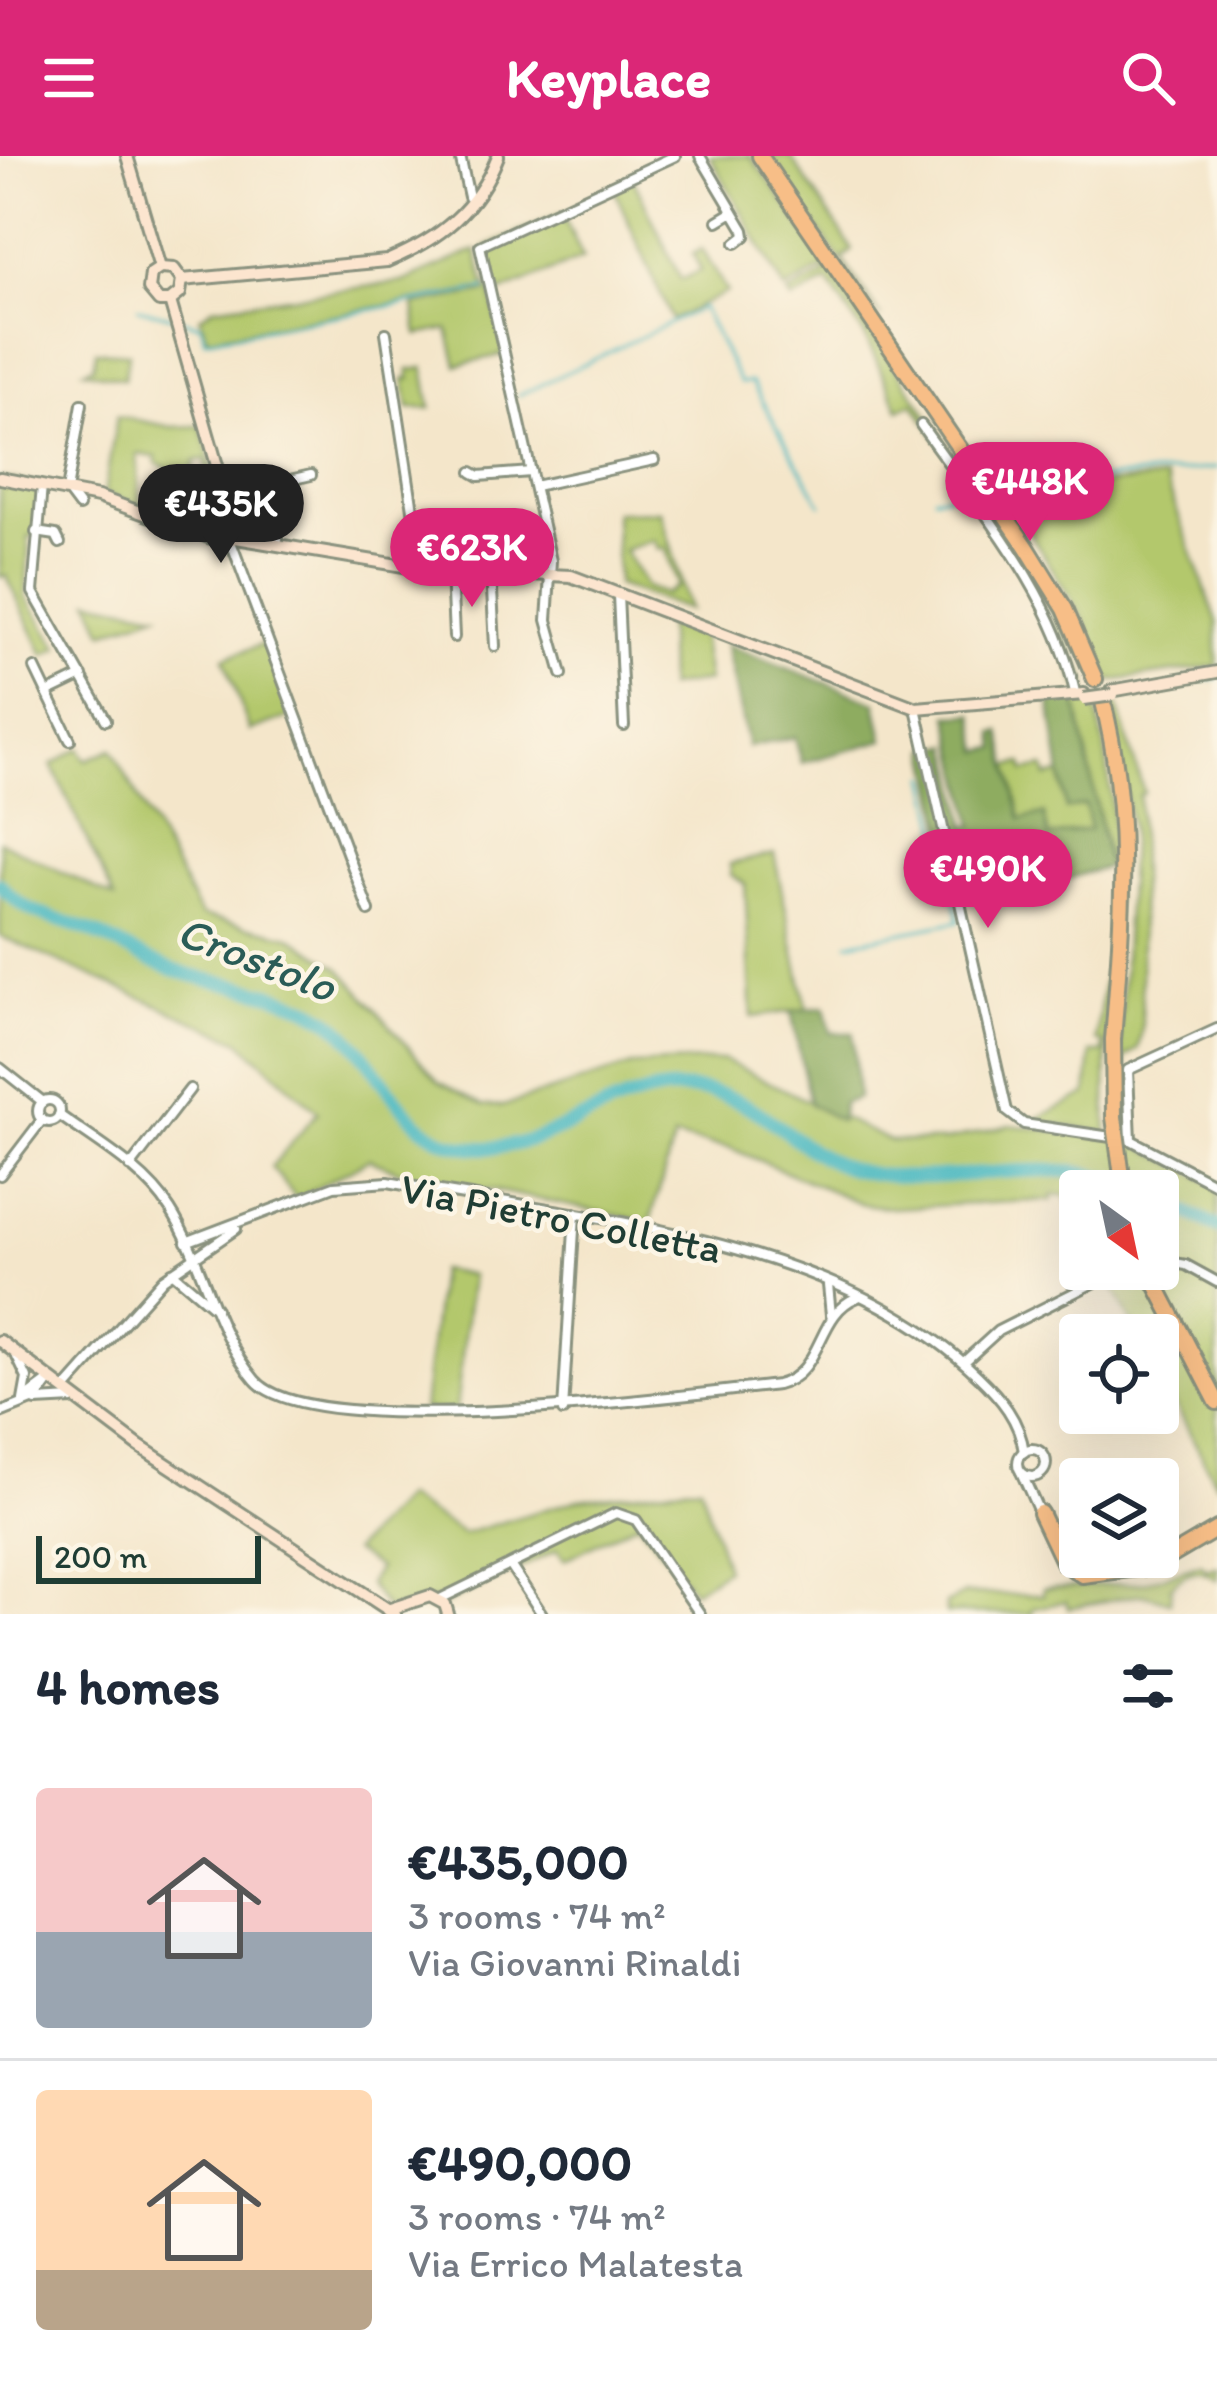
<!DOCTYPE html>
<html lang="en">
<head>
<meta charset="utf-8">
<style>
  :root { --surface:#fff; --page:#f6f6f7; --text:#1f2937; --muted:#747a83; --line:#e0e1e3; --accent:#db2777 }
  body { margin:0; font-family:Itim,sans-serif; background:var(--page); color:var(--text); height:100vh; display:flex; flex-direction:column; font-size:45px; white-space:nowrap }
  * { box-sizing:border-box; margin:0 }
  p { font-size:39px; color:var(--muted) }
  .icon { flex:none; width:66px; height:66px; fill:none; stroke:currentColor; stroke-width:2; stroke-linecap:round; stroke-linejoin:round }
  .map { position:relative; height:1458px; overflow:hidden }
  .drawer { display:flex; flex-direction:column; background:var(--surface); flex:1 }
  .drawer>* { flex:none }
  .needle { width:78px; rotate:147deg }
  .tools { position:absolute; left:1059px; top:1014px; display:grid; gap:24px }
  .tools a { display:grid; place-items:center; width:120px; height:120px; border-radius:12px; background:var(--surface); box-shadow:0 12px 48px #0002; font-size:60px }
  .scale { position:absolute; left:36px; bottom:30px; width:225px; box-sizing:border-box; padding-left:12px; border:6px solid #1f3d34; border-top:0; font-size:33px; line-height:42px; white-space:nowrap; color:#1f3d34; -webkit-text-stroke:9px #fcf5e5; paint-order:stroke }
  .price { position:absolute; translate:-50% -102px; padding:0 27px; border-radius:42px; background:var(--accent); color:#fff; font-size:39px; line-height:78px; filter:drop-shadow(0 3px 6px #0008) }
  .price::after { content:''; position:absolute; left:50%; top:72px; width:36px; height:27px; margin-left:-18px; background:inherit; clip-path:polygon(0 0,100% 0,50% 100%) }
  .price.on { background:#222; color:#fff }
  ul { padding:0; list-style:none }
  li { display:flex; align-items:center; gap:36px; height:300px; padding:0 36px }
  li+li { border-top:3px solid var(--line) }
  li span { display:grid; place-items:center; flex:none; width:336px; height:240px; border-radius:12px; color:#555 }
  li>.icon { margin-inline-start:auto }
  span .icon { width:144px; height:144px; fill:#fffc; stroke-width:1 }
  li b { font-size:51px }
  h2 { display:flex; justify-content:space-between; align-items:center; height:144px; padding:0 36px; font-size:51px }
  header { display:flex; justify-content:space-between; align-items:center; height:156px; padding:0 36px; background:var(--accent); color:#fff; font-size:54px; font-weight:700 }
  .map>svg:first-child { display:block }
</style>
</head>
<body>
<header><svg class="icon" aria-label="menu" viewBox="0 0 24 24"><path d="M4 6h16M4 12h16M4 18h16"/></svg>Keyplace<svg class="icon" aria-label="search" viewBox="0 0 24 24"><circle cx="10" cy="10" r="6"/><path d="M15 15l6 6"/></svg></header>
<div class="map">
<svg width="1217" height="1458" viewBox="0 0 1217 1458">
  <rect width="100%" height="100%" fill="#fcf5e5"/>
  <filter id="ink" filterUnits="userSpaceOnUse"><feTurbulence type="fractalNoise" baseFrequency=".00833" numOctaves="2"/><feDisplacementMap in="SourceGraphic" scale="24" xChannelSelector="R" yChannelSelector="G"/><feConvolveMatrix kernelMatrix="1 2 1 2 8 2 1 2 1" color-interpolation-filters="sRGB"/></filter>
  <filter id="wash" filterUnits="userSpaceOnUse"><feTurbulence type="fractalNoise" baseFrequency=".004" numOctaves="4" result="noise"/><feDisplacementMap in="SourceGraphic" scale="48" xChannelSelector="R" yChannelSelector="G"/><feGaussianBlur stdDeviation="2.7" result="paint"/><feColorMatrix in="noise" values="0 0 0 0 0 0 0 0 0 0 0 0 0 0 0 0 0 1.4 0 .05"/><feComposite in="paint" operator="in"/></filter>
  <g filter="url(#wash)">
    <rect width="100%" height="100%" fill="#f4e6ca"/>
    <g fill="#b3c86c" stroke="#698250" stroke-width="3" fill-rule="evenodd">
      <path d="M 710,0 L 750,0 L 785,47 L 1039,425 L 1088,527 L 1078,530 L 1045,443 L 913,247 L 899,253 L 865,180 L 828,126 L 792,144 L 788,138 L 826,117 L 824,112 L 785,134 Z"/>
      <path d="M 766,0 L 790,0 L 853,94 L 842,103 L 882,162 Z"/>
      <path d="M 633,22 L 681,124 L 701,114 L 693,98 L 702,93 L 727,136 L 672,164 L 613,31 Z"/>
      <path d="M 562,57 L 583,102 L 492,140 L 505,198 L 457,209 L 448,173 L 418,179 L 414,149 L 491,135 L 485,92 Z"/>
      <path d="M 476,94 L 486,132 L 207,182 L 200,161 L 213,151 L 402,126 Z"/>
      <path d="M 96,195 L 129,197 L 124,223 L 84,214 L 93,210 Z"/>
      <path d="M 424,212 L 431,252 L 409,252 L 404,224 L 410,223 L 409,214 Z"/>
      <path d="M 117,260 L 172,271 L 201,270 L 219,335 L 217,362 L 193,368 L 164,357 L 195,366 L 215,357 L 205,303 L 195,305 L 188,344 L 180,350 L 168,336 L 172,314 L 156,307 L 156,301 L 137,298 L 140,346 L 156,355 L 104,337 Z"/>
      <path d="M 0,322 L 43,329 L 36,380 L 29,380 L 26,440 L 59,492 L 44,499 L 6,419 L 0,421 Z"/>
      <path d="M 1165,322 L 1217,466 L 1217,510 L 1109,525 L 1085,466 L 1006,338 Z"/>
      <path d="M 271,326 L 275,379 L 270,382 L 247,372 L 231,329 Z"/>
      <path d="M 661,355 L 689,454 L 617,429 L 615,356 ZM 654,384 L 658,393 L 665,392 L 678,430 L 665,438 L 646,431 L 624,394 Z"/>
      <path d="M 90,444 L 158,457 L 104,476 Z"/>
      <path d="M 667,469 L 701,479 L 708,525 L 668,531 Z"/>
      <path d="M 266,487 L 292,560 L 250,575 L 224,502 Z"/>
      <path d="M 1115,542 L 1144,637 L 1139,639 L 1142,872 L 1138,893 L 1125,902 L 1126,977 L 1120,884 L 1131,671 L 1110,544 Z"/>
      <path d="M 1076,543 L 1095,548 C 1133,692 1101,832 1107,977 L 1034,964 L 1087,938 L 1091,897 L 1103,897 L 1103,887 L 1096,885 L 1115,742 Z"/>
      <path d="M 79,592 L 86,604 L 112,593 L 201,760 L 290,780 L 341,813 L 438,925 L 483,949 L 503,950 L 635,909 L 723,904 L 890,985 L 945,985 L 1010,969 L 1128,984 L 1217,1030 L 1217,1329 L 1158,1216 L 1158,1179 L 1139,1179 L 1104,1113 L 1158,1113 L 1158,1035 L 1080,1035 L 1080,1066 L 1065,1039 L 1053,1039 L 1052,1044 L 892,1052 L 862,1048 L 730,992 L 674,982 L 650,1066 L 493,1034 L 428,1027 L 369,1003 L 297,1043 L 271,1011 L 318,956 L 240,885 L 0,780 L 0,685 L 114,742 L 52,609 Z"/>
      <path d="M 1023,607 L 1025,615 L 1044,611 L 1047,621 L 1060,618 L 1066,652 L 1085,649 L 1090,673 L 1049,681 L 1021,663 L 1009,610 Z"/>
      <path d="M 774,698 L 807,853 L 752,861 L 745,728 L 731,719 L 730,708 Z"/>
      <path d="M 439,1114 L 471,1119 L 456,1254 L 423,1254 Z"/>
      <path d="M 700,1329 L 726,1413 L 693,1435 L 638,1366 L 564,1404 L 557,1394 L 445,1448 L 440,1443 L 387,1454 L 368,1428 L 378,1412 L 353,1395 L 404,1342 L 463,1378 L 579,1343 Z"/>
      <path d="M 1201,1408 L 1206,1414 L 1217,1411 L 1217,1424 C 1200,1411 1184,1415 1171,1431 L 1170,1446 L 1142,1438 L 1068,1452 L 1066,1445 L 1032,1453 L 1032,1458 L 946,1457 L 946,1448 L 965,1438 L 1043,1439 L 1043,1433 L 1145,1426 Z"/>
    </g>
    <g fill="#8eac60" stroke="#56744a" stroke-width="3">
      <path d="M 726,489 L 876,546 L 884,584 L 802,607 L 795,581 L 748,591 Z"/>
      <path d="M 1076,543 L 1108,711 L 987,746 L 972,734 L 957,736 L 928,593 L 950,589 L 967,671 L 974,669 L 949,559 L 974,558 L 981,595 L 997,592 L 995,577 L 1001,576 L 1021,663 L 1044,658 L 1049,681 L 1090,673 L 1085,649 L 1066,653 L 1050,544 Z"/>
      <path d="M 825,851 L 831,877 L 853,877 L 858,942 L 843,947 L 840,965 L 810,948 L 791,855 Z"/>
    </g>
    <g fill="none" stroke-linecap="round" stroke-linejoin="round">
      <g stroke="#49b8c0" stroke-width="3">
        <path d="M 599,39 L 614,33"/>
        <path d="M 138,152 L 173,161"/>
        <path d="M 182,164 L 201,169 L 205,184 L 485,133"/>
        <path d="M 519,239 L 702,152 L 740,227 L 751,226 L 821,348"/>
        <path d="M 995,333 L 1217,312"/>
        <path d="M 934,340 L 964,337"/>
        <path d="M 1203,524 L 1217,522"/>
        <path d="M 848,787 L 959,765 L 927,620"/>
      </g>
      <g stroke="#49b8c0" stroke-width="14">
        <path d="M 0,728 C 26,762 57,760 94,777 C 126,792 158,811 194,820 C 239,831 282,836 323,860 C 379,893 397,983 468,991 C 543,1000 596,942 667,934 C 760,924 790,1002 863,1016 C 959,1036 1045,990 1141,1035"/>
        <path d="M 1158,1043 L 1217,1071"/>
      </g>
    </g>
  </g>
  <g filter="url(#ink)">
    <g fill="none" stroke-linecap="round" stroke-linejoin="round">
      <g stroke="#8a927f" stroke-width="14">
        <g id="street">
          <path d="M 460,0 L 469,41"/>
          <path d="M 700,0 L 744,74 L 745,80 L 736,87"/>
          <path d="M 718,65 L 733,56"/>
          <path d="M 386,177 L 422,413"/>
          <path d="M 921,269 C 980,353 1052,434 1075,536"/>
          <path d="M 472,316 L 479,320 L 531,316"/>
          <path d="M 42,330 L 33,436 L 106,564"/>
          <path d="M 535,330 L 654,304"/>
          <path d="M 79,350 L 67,334 L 82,248"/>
          <path d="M 36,376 L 56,379 L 60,387"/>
          <path d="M 231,386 L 369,755"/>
          <path d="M 278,389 L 277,327 L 311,319"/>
          <path d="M 451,415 L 454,481"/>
          <path d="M 491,416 L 495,490"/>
          <path d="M 618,439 L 624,570"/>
          <path d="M 35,512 L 47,537"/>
          <path d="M 562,518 L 547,464 L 551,405 L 480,90 L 675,0"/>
          <path d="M 916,552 L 1007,955 L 1024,968 L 1131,984 L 1217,1029"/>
          <path d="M 70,584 L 47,537 L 82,520"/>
          <path d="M 0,912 L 43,946"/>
          <circle cx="49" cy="955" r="11"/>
          <path d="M 59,959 C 96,986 145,1013 170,1053 C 204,1106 214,1176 255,1224 C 310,1289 689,1239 777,1229 C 825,1217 815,1157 858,1141"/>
          <path d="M 1131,984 L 1128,914 L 1217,873"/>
          <path d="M 130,1011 L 190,933"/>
          <path d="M 0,1019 L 42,964"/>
          <path d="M 186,1086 L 334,1030 L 388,1026 C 577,1061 833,1079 978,1220 C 1000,1241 1020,1264 1024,1296"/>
          <path d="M 1158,1104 L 1186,1109 L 1217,1126"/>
          <path d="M 172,1116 L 216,1153"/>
          <path d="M 828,1129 L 831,1159"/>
          <path d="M 17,1201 L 27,1222 L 23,1244"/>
          <path d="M 964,1206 L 998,1175 L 1121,1113"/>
          <path d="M 65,1233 L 163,1123 L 236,1073"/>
          <path d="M 27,1241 L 50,1224"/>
          <path d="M 36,1245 L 74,1243"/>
          <path d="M 563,1255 L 575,1057"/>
          <path d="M 0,1257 L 37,1242 L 50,1224"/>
          <circle cx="1032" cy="1307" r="14"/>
          <path d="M 1021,1316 L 1039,1356"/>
          <path d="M 510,1409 L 542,1458"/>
          <path d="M 440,1443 L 616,1357 L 636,1364 L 700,1458"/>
        </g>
      </g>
      <g stroke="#8a927f" stroke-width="16">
        <g id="secondary">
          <path d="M 127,0 L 160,112"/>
          <path d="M 160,112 L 174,113 L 182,124 L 180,137 L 170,145"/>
          <path d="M 160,112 L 151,118 L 149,133 L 159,145 L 170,145"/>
          <path d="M 182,124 L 387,105 C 440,83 477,54 498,0"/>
          <path d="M 170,145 L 232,362 L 250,383"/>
          <path d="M 0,322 L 98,341 L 225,387 L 236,382 L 422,413 L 571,420 L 916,552 L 1084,538"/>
          <path d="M 214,379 L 224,339"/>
          <path d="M 1111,535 L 1217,516"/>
          <path d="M 0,1185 L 139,1290 L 395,1458"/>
          <path d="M 387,1454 L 430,1440 L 445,1448 L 448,1458"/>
        </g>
      </g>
      <g stroke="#8a927f" stroke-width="20">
        <g id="highway">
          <path d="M 760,0 L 1026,390 L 1065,453 L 1095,523"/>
          <path d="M 1103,546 C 1132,659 1122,769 1113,884"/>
          <path d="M 1148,1113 L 1217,1246"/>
          <path d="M 1040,1357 L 1063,1406 L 1082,1419 L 1154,1410 L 1217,1373"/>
        </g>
      </g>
      <use href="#street" stroke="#fff" stroke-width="8"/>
      <use href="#secondary" stroke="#fce5cf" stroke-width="10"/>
      <use href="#highway" stroke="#f7be87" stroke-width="14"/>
      <g stroke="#8a927f" stroke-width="16" stroke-linecap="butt">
        <path id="secondary-bridge" d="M 1084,543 L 1113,539"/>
      </g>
      <g stroke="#8a927f" stroke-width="20" stroke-linecap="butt">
        <path id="highway-bridge" d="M 1113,884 L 1114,961 L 1124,1035"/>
      </g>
      <use href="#secondary-bridge" stroke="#fce5cf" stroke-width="10"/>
      <use href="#highway-bridge" stroke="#f7be87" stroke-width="14"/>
    </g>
  </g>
  <g text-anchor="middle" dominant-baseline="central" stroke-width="9" stroke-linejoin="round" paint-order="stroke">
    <g font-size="42" fill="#1f3d34" stroke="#fcf5e5">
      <text transform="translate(561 1062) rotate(11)">Via Pietro Colletta</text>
    </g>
    <g font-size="45" font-style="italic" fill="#2a5c57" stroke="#fcf5e5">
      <text transform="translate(257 802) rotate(21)">Crostolo</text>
    </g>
  </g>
</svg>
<div class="tools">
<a><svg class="needle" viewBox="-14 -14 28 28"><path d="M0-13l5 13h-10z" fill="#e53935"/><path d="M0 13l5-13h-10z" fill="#747a83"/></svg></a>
<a><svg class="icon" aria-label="locate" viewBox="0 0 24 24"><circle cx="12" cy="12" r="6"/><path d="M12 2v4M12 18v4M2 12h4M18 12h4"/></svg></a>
<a><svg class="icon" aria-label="layers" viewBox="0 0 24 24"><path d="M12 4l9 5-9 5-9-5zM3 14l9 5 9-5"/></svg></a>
</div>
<div class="scale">200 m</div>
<b class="price" style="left:1030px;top:388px">€448K</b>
<b class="price on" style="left:221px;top:410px">€435K</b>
<b class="price" style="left:472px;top:454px">€623K</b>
<b class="price" style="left:988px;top:775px">€490K</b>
</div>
<section class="drawer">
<h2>4 homes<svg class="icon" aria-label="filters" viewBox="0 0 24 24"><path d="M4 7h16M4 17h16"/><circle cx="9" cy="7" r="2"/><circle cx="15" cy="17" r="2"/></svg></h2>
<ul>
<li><span style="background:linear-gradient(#f6c9c9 60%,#9aa5b1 0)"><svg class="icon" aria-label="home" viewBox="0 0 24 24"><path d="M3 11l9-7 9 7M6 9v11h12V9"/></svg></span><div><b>€435,000</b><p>3 rooms · 74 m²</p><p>Via Giovanni Rinaldi</p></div></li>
<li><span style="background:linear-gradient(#ffd9b3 75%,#b9a48a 0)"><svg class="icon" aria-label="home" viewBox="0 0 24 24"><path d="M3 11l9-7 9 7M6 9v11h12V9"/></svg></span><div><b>€490,000</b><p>3 rooms · 74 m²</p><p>Via Errico Malatesta</p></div></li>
</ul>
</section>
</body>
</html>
